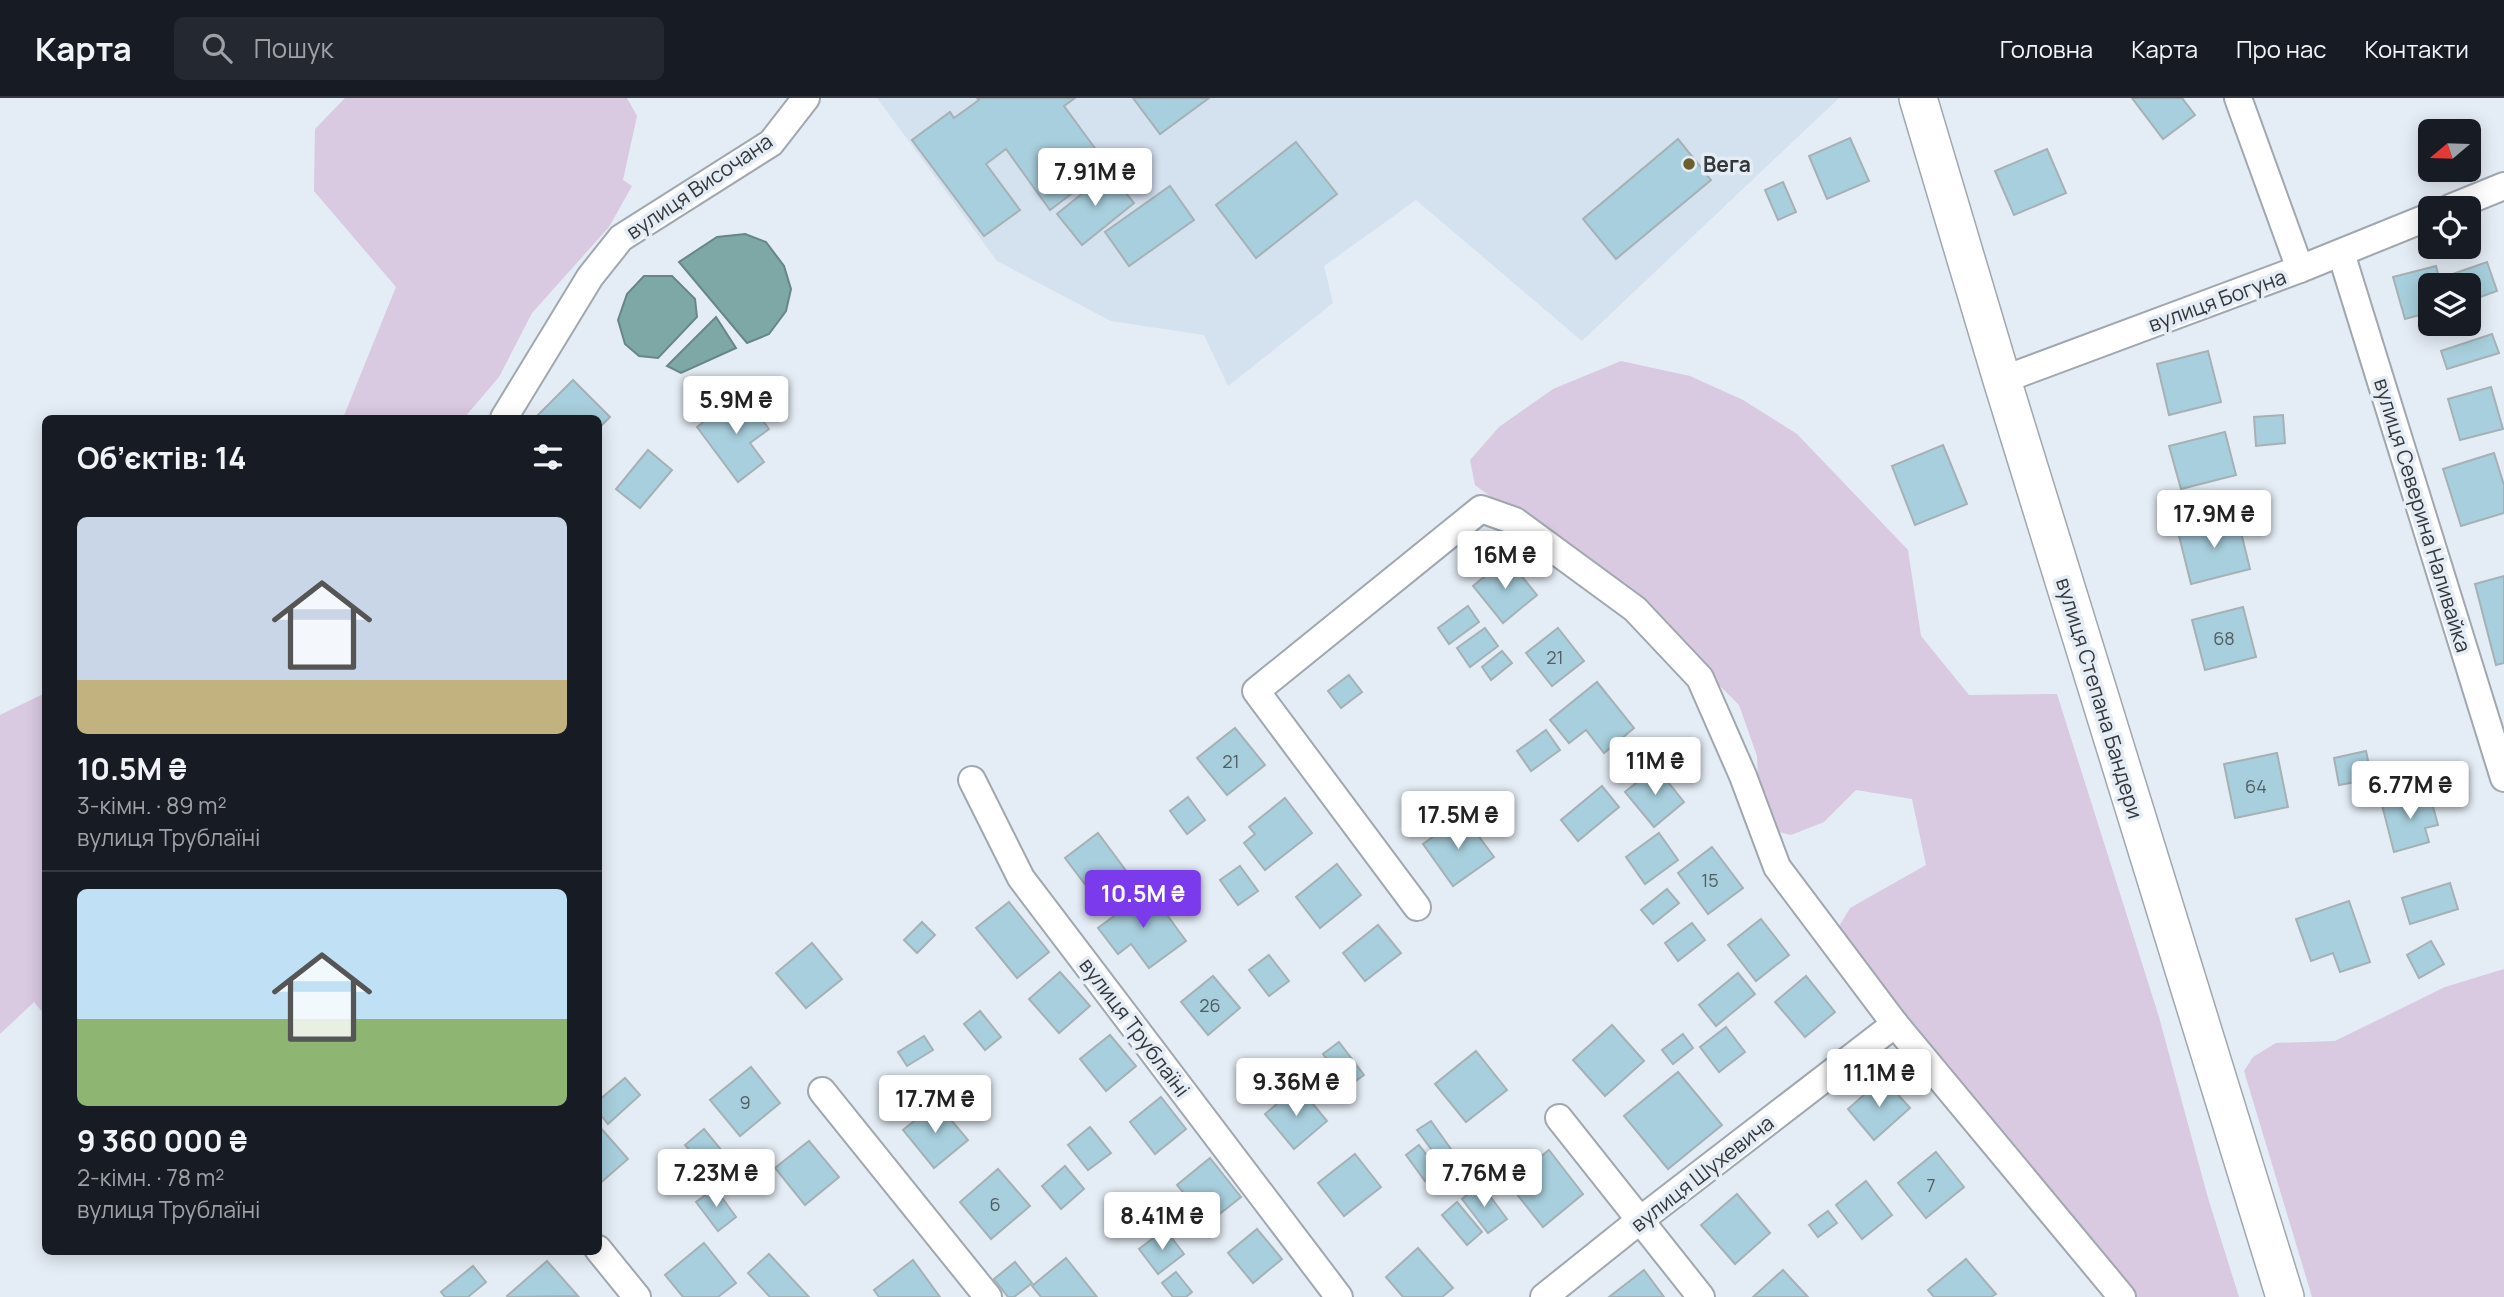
<!DOCTYPE html>
<html lang="uk">
<head>
<meta charset="utf-8">
<style>
  :root { --surface:#171b24; --page:#242831; --text:#f1f3f6; --muted:#9ea1a6; --line:#363941; --accent:#7c3aed }
  body { margin:0; font-family:Manrope,sans-serif; background:var(--page); color:var(--text); height:100vh; display:flex; flex-direction:column; font-size:26px; white-space:nowrap }
  * { box-sizing:border-box; margin:0 }
  p { font-size:23px; color:var(--muted) }
  .icon { flex:none; width:38px; height:38px; fill:none; stroke:currentColor; stroke-width:2; stroke-linecap:round; stroke-linejoin:round }
  .map { position:relative; flex:1; overflow:hidden }
  .sheet { position:absolute; left:42px; top:317px; width:560px; height:840px; display:flex; flex-direction:column; background:var(--surface); border-radius:10px; box-shadow:0 4px 18px #0003 }
  .sheet>* { flex:none }
  .needle { width:46px; rotate:251deg }
  .buttons { position:absolute; left:2418px; top:21px; display:grid; gap:14px }
  .buttons a { display:grid; place-items:center; width:63px; height:63px; border-radius:10px; background:var(--surface); box-shadow:0 4px 18px #0003; font-size:35px }
  .price { position:absolute; translate:-50% -60px; padding:0 16px; border-radius:7px; background:#fff; color:#222; font-size:23px; line-height:46px; filter:drop-shadow(0 2px 4px #0008) }
  .price::after { content:''; position:absolute; left:50%; top:42px; width:21px; height:16px; margin-left:-10px; background:inherit; clip-path:polygon(0 0,100% 0,50% 100%) }
  .price.current { background:var(--accent); color:#fff }
  ul { padding:0; list-style:none }
  li { display:grid; align-content:center; gap:14px; height:371px; padding:0 35px }
  li+li { border-top:2px solid var(--line) }
  li span { display:grid; place-items:center; height:217px; border-radius:10px; color:#555 }
  li>.icon { margin-inline-start:auto }
  span .icon { width:126px; height:126px; fill:#fffc; stroke-width:1 }
  li b { font-size:30px }
  h2 { display:flex; justify-content:space-between; align-items:center; height:84px; padding:0 35px; font-size:30px }
  header { display:flex; align-items:center; gap:42px; box-sizing:border-box; height:98px; padding:0 35px; background:var(--surface); border-bottom:2px solid var(--line) }
  header strong { font-size:33px }
  nav { display:flex; gap:38px; margin-inline-start:auto; font-size:24px }
  .search { width:490px; height:63px; background:var(--page); display:flex; align-items:center; gap:18px; box-sizing:border-box; padding:0 24px; border-radius:10px; color:var(--muted); font-size:26px }
  .map>svg:first-child { display:block }
</style>
</head>
<body>
<header>
<strong>Карта</strong>
<div class="search"><svg class="icon" aria-label="search" viewBox="0 0 24 24"><circle cx="10" cy="10" r="6"/><path d="M15 15l6 6"/></svg>Пошук</div>
<nav><a>Головна</a><a>Карта</a><a>Про нас</a><a>Контакти</a></nav>
</header>
<div class="map">
<svg width="2504" height="1199" viewBox="0 0 2504 1199">
  <rect width="100%" height="100%" fill="#e4ecf5"/>
  <path fill="#d4e1ef" d="M 877,0 L 1839,0 L 1582,243 L 1416,102 L 1324,168 L 1333,205 L 1228,288 L 1204,237 L 1111,223 L 997,163 Z"/>
  <g fill="#d9c9e1">
    <path d="M 345,0 L 627,0 L 637,18 L 623,82 L 632,88 L 609,129 L 532,215 L 499,279 L 464,320 L 343,320 L 396,189 L 314,93 L 315,31 Z"/>
    <path d="M 1621,263 L 1690,278 L 1743,302 L 1797,336 L 1908,452 L 1921,538 L 1969,597 L 2057,596 L 2159,919 L 2208,1100 L 2239,1199 L 2131,1199 L 1835,835 L 1850,810 L 1926,767 L 1912,701 L 1856,692 L 1824,724 L 1791,737 L 1760,729 L 1757,658 L 1739,607 L 1648,516 L 1475,387 L 1470,362 L 1499,329 L 1553,291 Z"/>
    <path d="M 45,595 L 45,917 L 34,904 L 0,936 L 0,617 Z"/>
    <path d="M 2504,871 L 2504,1199 L 2312,1199 L 2244,973 L 2253,959 L 2276,945 L 2335,943 L 2445,889 Z"/>
  </g>
  <g fill="#7ea8a5" stroke="#688685" stroke-width="2">
    <path d="M 745,136 L 766,144 L 784,168 L 791,191 L 786,213 L 769,236 L 747,245 L 679,164 L 717,139 Z"/>
    <path d="M 644,178 L 672,178 L 695,201 L 697,219 L 658,260 L 639,258 L 625,246 L 618,222 L 627,196 Z"/>
    <path d="M 716,219 L 736,250 L 681,275 L 667,268 Z"/>
  </g>
  <g fill="#a8cfdd" stroke="#a5b1b5" stroke-width="2">
    <path d="M 977,0 L 1075,0 L 1064,8 L 1108,68 L 1050,112 L 1006,51 L 986,66 L 1020,112 L 984,138 L 912,42 L 950,14 L 954,20 L 979,2 Z"/>
    <path d="M 1133,0 L 1209,0 L 1160,36 Z"/>
    <path d="M 2132,0 L 2182,0 L 2195,17 L 2163,41 Z"/>
    <path d="M 1850,40 L 1869,83 L 1827,101 L 1809,58 Z"/>
    <path d="M 1678,41 L 1711,82 L 1616,161 L 1583,121 Z"/>
    <path d="M 1296,44 L 1337,96 L 1256,160 L 1216,107 Z"/>
    <path d="M 2047,51 L 2066,95 L 2014,117 L 1995,73 Z"/>
    <path d="M 1109,74 L 1134,105 L 1082,147 L 1057,116 Z"/>
    <path d="M 1783,84 L 1796,114 L 1778,122 L 1765,92 Z"/>
    <path d="M 1170,88 L 1194,122 L 1129,168 L 1105,134 Z"/>
    <path d="M 2487,164 L 2497,193 L 2469,203 L 2469,187 L 2456,187 L 2453,176 Z"/>
    <path d="M 2436,168 L 2441,187 L 2431,187 L 2431,214 L 2405,221 L 2393,179 Z"/>
    <path d="M 2492,236 L 2499,255 L 2447,271 L 2441,253 Z"/>
    <path d="M 2208,253 L 2221,304 L 2169,317 L 2157,266 Z"/>
    <path d="M 573,282 L 610,319 L 598,331 L 598,320 L 535,320 Z"/>
    <path d="M 2491,289 L 2503,331 L 2460,342 L 2448,301 Z"/>
    <path d="M 742,295 L 769,331 L 750,345 L 764,364 L 738,384 L 697,329 Z"/>
    <path d="M 2283,317 L 2285,345 L 2256,348 L 2254,319 Z"/>
    <path d="M 2225,334 L 2236,377 L 2181,391 L 2169,348 Z"/>
    <path d="M 1943,347 L 1967,406 L 1915,427 L 1892,368 Z"/>
    <path d="M 648,352 L 672,372 L 640,410 L 616,391 Z"/>
    <path d="M 2494,355 L 2504,387 L 2504,415 L 2461,428 L 2443,371 Z"/>
    <path d="M 2237,418 L 2250,471 L 2191,486 L 2178,434 Z"/>
    <path d="M 1507,460 L 1537,497 L 1503,525 L 1473,488 Z"/>
    <path d="M 2504,478 L 2504,565 L 2496,567 L 2475,486 Z"/>
    <path d="M 1468,508 L 1479,524 L 1449,546 L 1438,530 Z"/>
    <path d="M 2243,509 L 2256,559 L 2205,572 L 2192,522 Z"/>
    <path d="M 1485,530 L 1498,548 L 1470,569 L 1457,550 Z"/>
    <path d="M 1558,530 L 1584,563 L 1552,588 L 1526,555 Z"/>
    <path d="M 1502,553 L 1512,565 L 1491,582 L 1482,569 Z"/>
    <path d="M 1349,577 L 1362,594 L 1341,610 L 1328,593 Z"/>
    <path d="M 1597,584 L 1634,630 L 1604,655 L 1586,632 L 1569,645 L 1550,622 Z"/>
    <path d="M 1235,630 L 1265,667 L 1227,697 L 1197,660 Z"/>
    <path d="M 1546,632 L 1560,652 L 1531,673 L 1517,653 Z"/>
    <path d="M 2366,653 L 2372,681 L 2339,687 L 2334,660 Z"/>
    <path d="M 2277,655 L 2288,709 L 2235,720 L 2224,666 Z"/>
    <path d="M 1656,669 L 1684,704 L 1654,729 L 1625,694 Z"/>
    <path d="M 1602,688 L 1619,709 L 1578,743 L 1561,722 Z"/>
    <path d="M 2429,694 L 2438,727 L 2425,730 L 2429,744 L 2394,754 L 2382,707 Z"/>
    <path d="M 1188,699 L 1205,722 L 1187,736 L 1170,713 Z"/>
    <path d="M 1285,700 L 1312,735 L 1265,772 L 1244,745 L 1255,736 L 1249,729 Z"/>
    <path d="M 1463,717 L 1494,759 L 1453,788 L 1423,746 Z"/>
    <path d="M 1098,735 L 1127,774 L 1094,798 L 1065,760 Z"/>
    <path d="M 1659,735 L 1678,762 L 1645,786 L 1626,759 Z"/>
    <path d="M 1712,749 L 1743,790 L 1708,816 L 1678,775 Z"/>
    <path d="M 1337,766 L 1361,797 L 1320,830 L 1296,799 Z"/>
    <path d="M 1240,768 L 1258,793 L 1238,807 L 1220,782 Z"/>
    <path d="M 2450,785 L 2458,811 L 2410,826 L 2402,800 Z"/>
    <path d="M 1667,791 L 1679,805 L 1653,826 L 1641,812 Z"/>
    <path d="M 1149,792 L 1186,843 L 1149,870 L 1131,846 L 1118,856 L 1098,830 Z"/>
    <path d="M 2349,803 L 2370,864 L 2340,874 L 2333,855 L 2311,863 L 2296,821 Z"/>
    <path d="M 1009,804 L 1049,854 L 1017,880 L 976,830 Z"/>
    <path d="M 1761,821 L 1789,857 L 1756,883 L 1728,847 Z"/>
    <path d="M 922,824 L 935,837 L 917,855 L 904,842 Z"/>
    <path d="M 1692,825 L 1705,842 L 1678,863 L 1665,845 Z"/>
    <path d="M 1378,827 L 1401,855 L 1365,883 L 1343,855 Z"/>
    <path d="M 2431,843 L 2444,866 L 2419,880 L 2407,857 Z"/>
    <path d="M 812,845 L 842,881 L 806,910 L 776,875 Z"/>
    <path d="M 1269,857 L 1289,883 L 1269,898 L 1249,872 Z"/>
    <path d="M 1060,874 L 1090,908 L 1059,935 L 1029,901 Z"/>
    <path d="M 1738,875 L 1755,896 L 1716,928 L 1699,907 Z"/>
    <path d="M 1213,878 L 1240,910 L 1208,937 L 1181,904 Z"/>
    <path d="M 1806,878 L 1835,914 L 1805,939 L 1775,904 Z"/>
    <path d="M 980,913 L 1001,939 L 985,952 L 964,926 Z"/>
    <path d="M 1612,927 L 1644,963 L 1605,998 L 1573,962 Z"/>
    <path d="M 1726,929 L 1745,954 L 1719,974 L 1700,949 Z"/>
    <path d="M 1683,936 L 1693,950 L 1673,966 L 1662,952 Z"/>
    <path d="M 1110,937 L 1136,968 L 1106,993 L 1080,961 Z"/>
    <path d="M 924,938 L 933,952 L 907,968 L 898,954 Z"/>
    <path d="M 1339,944 L 1364,977 L 1347,989 L 1323,956 Z"/>
    <path d="M 1476,953 L 1507,992 L 1466,1024 L 1435,986 Z"/>
    <path d="M 751,969 L 780,1005 L 740,1038 L 710,1002 Z"/>
    <path d="M 1678,974 L 1722,1027 L 1668,1071 L 1624,1018 Z"/>
    <path d="M 625,980 L 640,997 L 608,1026 L 598,1014 L 598,1003 Z"/>
    <path d="M 1883,980 L 1910,1010 L 1874,1042 L 1848,1011 Z"/>
    <path d="M 1298,988 L 1327,1023 L 1294,1051 L 1265,1016 Z"/>
    <path d="M 1161,999 L 1186,1031 L 1155,1056 L 1130,1024 Z"/>
    <path d="M 937,1005 L 968,1042 L 934,1070 L 903,1032 Z"/>
    <path d="M 1431,1023 L 1453,1054 L 1440,1063 L 1417,1032 Z"/>
    <path d="M 598,1027 L 628,1061 L 598,1087 Z"/>
    <path d="M 1090,1029 L 1111,1055 L 1088,1072 L 1068,1047 Z"/>
    <path d="M 704,1031 L 736,1070 L 718,1085 L 685,1047 Z"/>
    <path d="M 809,1043 L 839,1079 L 805,1107 L 775,1070 Z"/>
    <path d="M 1419,1047 L 1439,1073 L 1425,1083 L 1406,1057 Z"/>
    <path d="M 1549,1052 L 1583,1096 L 1543,1129 L 1508,1085 Z"/>
    <path d="M 1936,1054 L 1964,1089 L 1926,1120 L 1898,1085 Z"/>
    <path d="M 1355,1056 L 1381,1089 L 1344,1118 L 1318,1085 Z"/>
    <path d="M 1210,1060 L 1241,1099 L 1208,1125 L 1177,1087 Z"/>
    <path d="M 1502,1065 L 1510,1078 L 1490,1092 L 1482,1080 Z"/>
    <path d="M 1065,1068 L 1084,1091 L 1061,1111 L 1042,1088 Z"/>
    <path d="M 998,1071 L 1030,1108 L 991,1141 L 960,1104 Z"/>
    <path d="M 1866,1083 L 1892,1117 L 1862,1141 L 1836,1107 Z"/>
    <path d="M 1481,1086 L 1507,1121 L 1488,1135 L 1462,1101 Z"/>
    <path d="M 715,1090 L 736,1119 L 718,1133 L 696,1104 Z"/>
    <path d="M 1737,1096 L 1770,1135 L 1735,1166 L 1701,1127 Z"/>
    <path d="M 1457,1104 L 1482,1134 L 1467,1147 L 1442,1117 Z"/>
    <path d="M 1828,1113 L 1837,1125 L 1818,1139 L 1809,1127 Z"/>
    <path d="M 1165,1131 L 1184,1156 L 1158,1176 L 1139,1151 Z"/>
    <path d="M 1257,1131 L 1282,1161 L 1253,1185 L 1228,1155 Z"/>
    <path d="M 704,1145 L 736,1185 L 718,1199 L 683,1199 L 665,1177 Z"/>
    <path d="M 1418,1150 L 1453,1190 L 1442,1199 L 1403,1199 L 1386,1179 Z"/>
    <path d="M 769,1156 L 809,1199 L 770,1199 L 748,1175 Z"/>
    <path d="M 1066,1160 L 1097,1199 L 1041,1199 L 1032,1188 Z"/>
    <path d="M 1966,1161 L 1996,1196 L 1991,1199 L 1934,1199 L 1928,1192 Z"/>
    <path d="M 913,1162 L 940,1199 L 879,1199 L 874,1192 Z"/>
    <path d="M 547,1163 L 578,1198 L 508,1199 L 507,1198 Z"/>
    <path d="M 1015,1164 L 1032,1185 L 1014,1199 L 1008,1199 L 994,1181 Z"/>
    <path d="M 473,1168 L 486,1184 L 468,1199 L 445,1199 L 441,1194 Z"/>
    <path d="M 1644,1172 L 1664,1199 L 1609,1199 Z"/>
    <path d="M 1783,1172 L 1808,1199 L 1753,1199 Z"/>
    <path d="M 1176,1174 L 1192,1194 L 1186,1199 L 1173,1199 L 1162,1185 Z"/>
  </g>
  <g fill="none" stroke-linecap="round" stroke-linejoin="round">
    <g stroke="#a0a7af" stroke-width="30">
      <g id="minor">
        <path d="M 2238,0 L 2300,171"/>
        <path d="M 2450,110 L 2504,88"/>
        <path d="M 2341,155 L 2504,680"/>
        <path d="M 2002,282 L 2300,171 L 2431,118"/>
        <path d="M 504,320 L 590,179 L 621,140 L 771,45 L 806,0"/>
        <path d="M 972,682 L 1021,780 L 1339,1199"/>
        <path d="M 1417,809 L 1256,593 L 1481,411 L 1515,423 L 1635,511 L 1700,580 L 1743,678 L 1777,769 L 1895,926 L 2122,1199"/>
        <path d="M 822,993 L 988,1199"/>
        <path d="M 1559,1020 L 1701,1199"/>
        <path d="M 598,1151 L 637,1199"/>
        <path d="M 1544,1199 L 1639,1123 L 1895,926"/>
      </g>
    </g>
    <g stroke="#a0a7af" stroke-width="40">
      <path id="secondary" d="M 1918,0 L 2002,282 L 2285,1199"/>
    </g>
    <use href="#minor" stroke="#fff" stroke-width="26"/>
    <use href="#secondary" stroke="#fff" stroke-width="37"/>
  </g>
  <circle fill="#6c602d" stroke="#e4ecf5" stroke-width="2.5" cx="1689" cy="66" r="7"/>
  <g text-anchor="middle" dominant-baseline="central" stroke-width="7" stroke-linejoin="round" paint-order="stroke">
    <g font-size="18" fill="#515d63">
      <text x="2224" y="540">68</text>
      <text x="1555" y="559">21</text>
      <text x="1231" y="663">21</text>
      <text x="2256" y="688">64</text>
      <text x="1710" y="782">15</text>
      <text x="1210" y="907">26</text>
      <text x="745" y="1004">9</text>
      <text x="1931" y="1087">7</text>
      <text x="995" y="1106">6</text>
    </g>
    <g font-size="21" font-weight="bold" fill="#34373a" stroke="#e4ecf5" text-anchor="start">
      <text x="1703" y="66">Вега</text>
    </g>
    <g font-size="21" fill="#34373a" stroke="#e4ecf5">
      <text transform="translate(699 88) rotate(-34)">вулиця Височана</text>
      <text transform="translate(2217 202) rotate(-20)">вулиця Богуна</text>
      <text transform="translate(2423 417) rotate(73)">вулиця Северина Наливайка</text>
      <text transform="translate(2100 600) rotate(73)">вулиця Степана Бандери</text>
      <text transform="translate(1135 929) rotate(53)">вулиця Трублаїні</text>
      <text transform="translate(1702 1075) rotate(-38)">вулиця Шухевича</text>
    </g>
  </g>
</svg>
<div class="buttons">
<a><svg class="needle" viewBox="-14 -14 28 28"><path d="M0-13l5 13h-10z" fill="#e53935"/><path d="M0 13l5-13h-10z" fill="#9ea1a6"/></svg></a>
<a><svg class="icon" aria-label="locate" viewBox="0 0 24 24"><circle cx="12" cy="12" r="6"/><path d="M12 2v4M12 18v4M2 12h4M18 12h4"/></svg></a>
<a><svg class="icon" aria-label="layers" viewBox="0 0 24 24"><path d="M12 4l9 5-9 5-9-5zM3 14l9 5 9-5"/></svg></a>
</div>
<b class="price" style="left:1095px;top:110px">7.91M ₴</b>
<b class="price" style="left:736px;top:338px">5.9M ₴</b>
<b class="price" style="left:2214px;top:452px">17.9M ₴</b>
<b class="price" style="left:1505px;top:493px">16M ₴</b>
<b class="price" style="left:1655px;top:699px">11M ₴</b>
<b class="price" style="left:2410px;top:723px">6.77M ₴</b>
<b class="price" style="left:1458px;top:753px">17.5M ₴</b>
<b class="price current" style="left:1143px;top:832px">10.5M ₴</b>
<b class="price" style="left:1879px;top:1011px">11.1M ₴</b>
<b class="price" style="left:1296px;top:1020px">9.36M ₴</b>
<b class="price" style="left:935px;top:1037px">17.7M ₴</b>
<b class="price" style="left:716px;top:1111px">7.23M ₴</b>
<b class="price" style="left:1484px;top:1111px">7.76M ₴</b>
<b class="price" style="left:1162px;top:1154px">8.41M ₴</b>
<section class="sheet">
<h2>Об’єктів: 14<svg class="icon" aria-label="filters" viewBox="0 0 24 24"><path d="M4 7h16M4 17h16"/><circle cx="9" cy="7" r="2"/><circle cx="15" cy="17" r="2"/></svg></h2>
<ul>
<li><span style="background:linear-gradient(#c9d6e8 75%,#c2b280 0)"><svg class="icon" aria-label="home" viewBox="0 0 24 24"><path d="M3 11l9-7 9 7M6 9v11h12V9"/></svg></span><div><b>10.5M ₴</b><p>3-кімн. · 89 m²</p><p>вулиця Трублаїні</p></div></li>
<li><span style="background:linear-gradient(#bfe0f5 60%,#8fb573 0)"><svg class="icon" aria-label="home" viewBox="0 0 24 24"><path d="M3 11l9-7 9 7M6 9v11h12V9"/></svg></span><div><b>9 360 000 ₴</b><p>2-кімн. · 78 m²</p><p>вулиця Трублаїні</p></div></li>
</ul>
</section>
</div>
</body>
</html>
